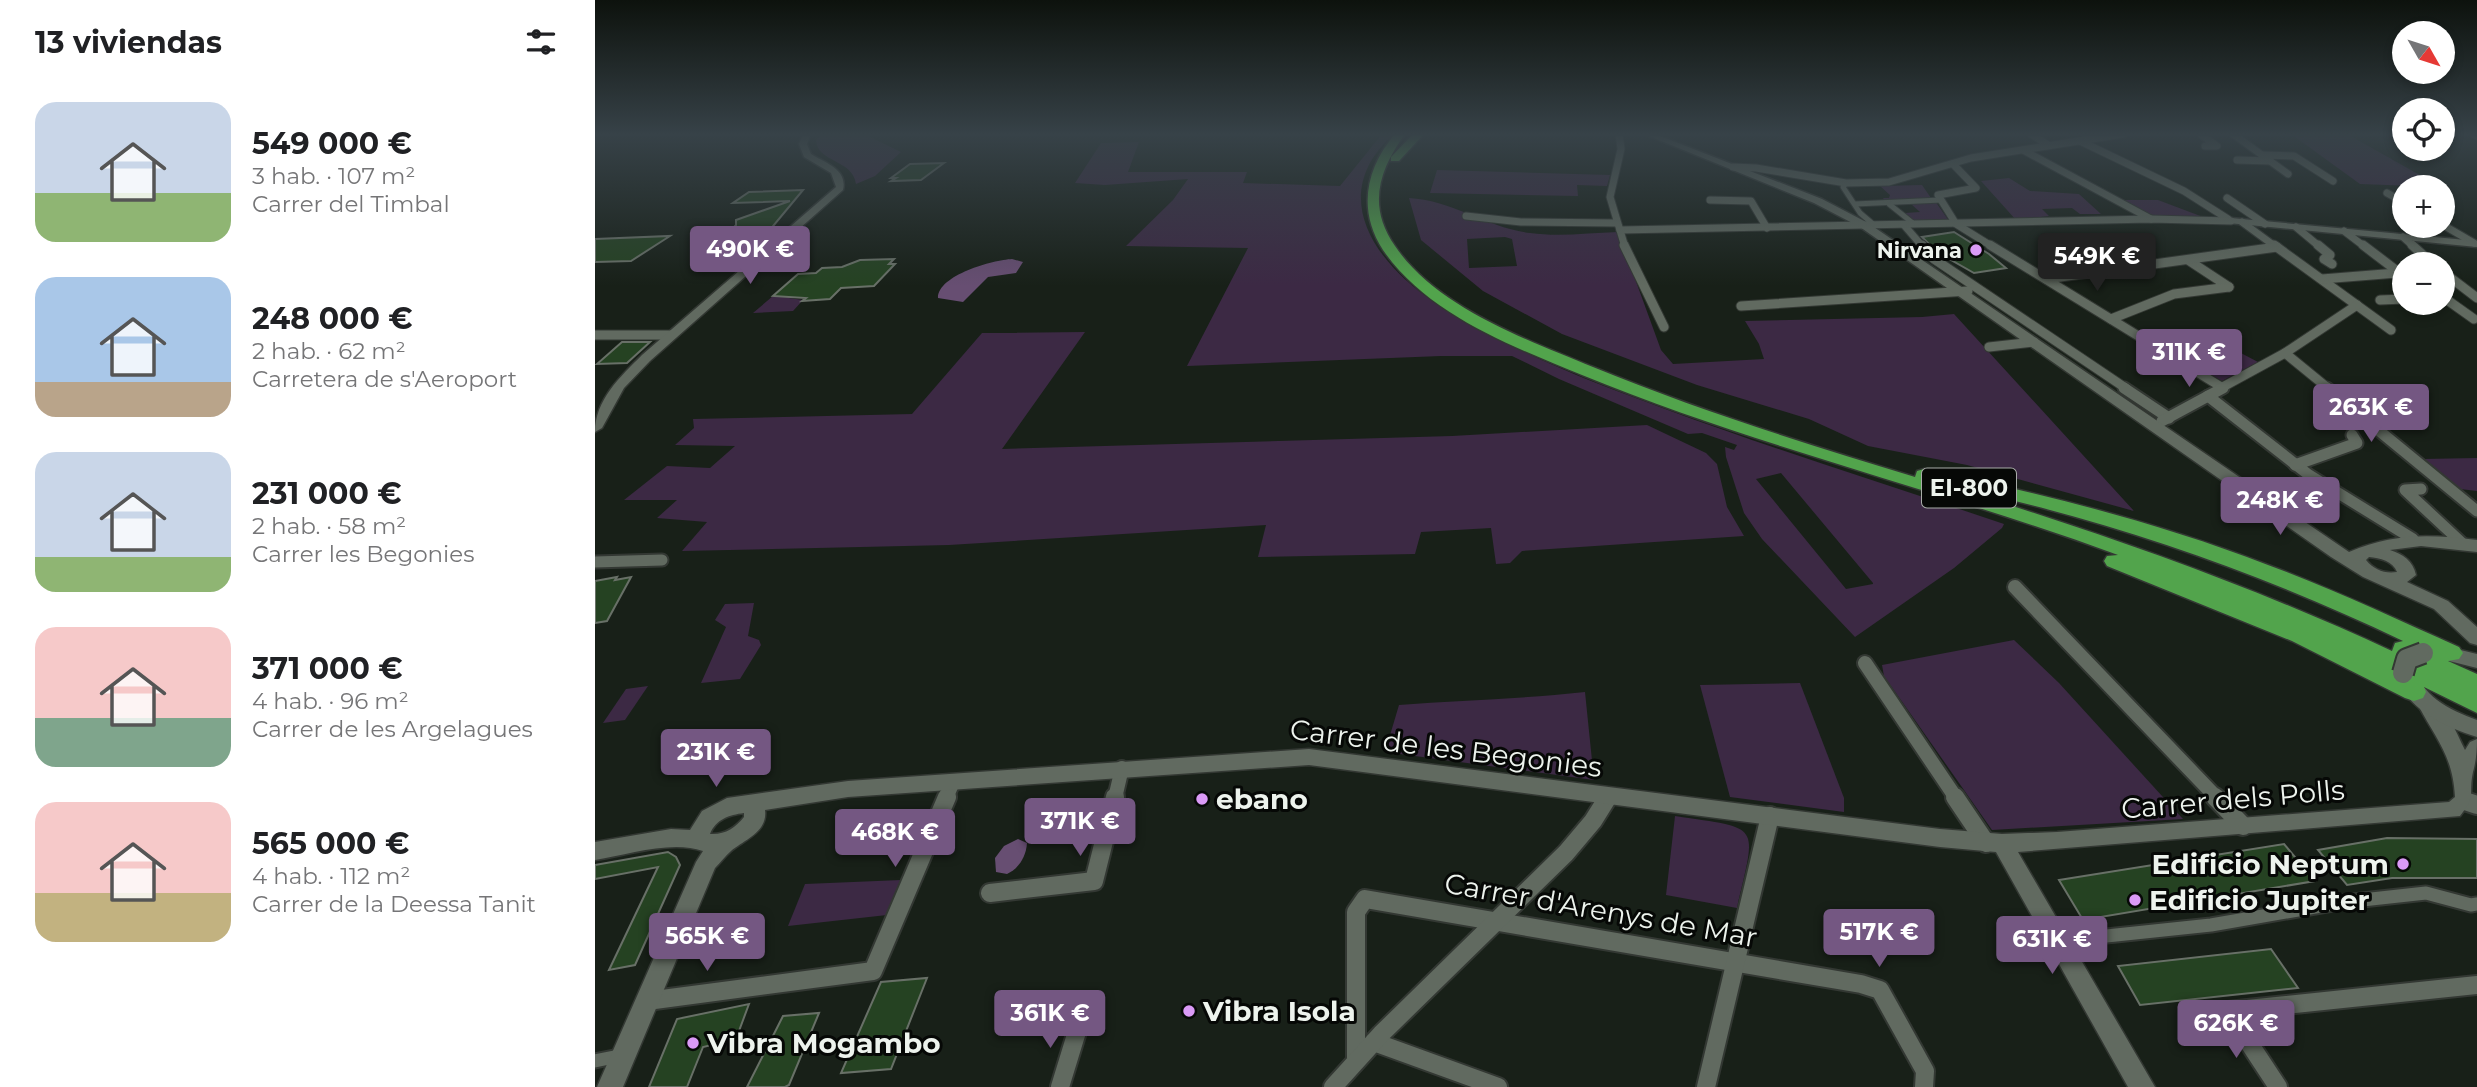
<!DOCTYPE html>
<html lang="es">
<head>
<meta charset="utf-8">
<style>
  :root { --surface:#fff; --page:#f2f2f2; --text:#202124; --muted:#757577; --accent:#745782 }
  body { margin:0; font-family:Montserrat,sans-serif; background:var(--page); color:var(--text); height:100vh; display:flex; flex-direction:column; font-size:26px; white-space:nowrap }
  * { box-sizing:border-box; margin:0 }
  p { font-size:23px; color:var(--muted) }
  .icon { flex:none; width:38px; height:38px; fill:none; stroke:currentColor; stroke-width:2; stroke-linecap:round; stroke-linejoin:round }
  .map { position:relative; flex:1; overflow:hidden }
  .sheet { display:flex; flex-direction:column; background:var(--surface); width:595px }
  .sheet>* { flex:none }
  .needle { width:46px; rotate:129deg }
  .tools { position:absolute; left:1797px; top:21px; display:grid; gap:14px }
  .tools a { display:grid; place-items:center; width:63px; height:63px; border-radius:50%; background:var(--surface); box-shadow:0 4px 10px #0003; font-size:35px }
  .price { position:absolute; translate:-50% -60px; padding:0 16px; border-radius:7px; background:var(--accent); color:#fff; font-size:23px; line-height:46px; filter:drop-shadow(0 2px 4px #0008) }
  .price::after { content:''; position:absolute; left:50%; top:42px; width:21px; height:16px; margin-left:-10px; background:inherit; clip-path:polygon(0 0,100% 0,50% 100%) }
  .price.selected { background:#222; color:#fff }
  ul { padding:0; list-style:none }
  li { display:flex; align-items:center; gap:21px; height:175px; padding:0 35px }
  li span { display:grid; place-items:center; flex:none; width:196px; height:140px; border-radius:21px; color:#555 }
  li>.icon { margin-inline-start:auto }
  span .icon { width:84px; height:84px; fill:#fffc; stroke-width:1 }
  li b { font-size:30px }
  h2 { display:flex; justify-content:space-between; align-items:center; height:84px; padding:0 35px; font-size:30px }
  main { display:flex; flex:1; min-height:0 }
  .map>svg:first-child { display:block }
</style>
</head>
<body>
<main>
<section class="sheet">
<h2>13 viviendas<svg class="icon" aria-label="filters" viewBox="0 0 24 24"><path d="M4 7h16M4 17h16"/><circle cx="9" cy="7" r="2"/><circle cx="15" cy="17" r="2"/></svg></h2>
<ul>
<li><span style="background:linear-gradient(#c9d6e8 65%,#8fb573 0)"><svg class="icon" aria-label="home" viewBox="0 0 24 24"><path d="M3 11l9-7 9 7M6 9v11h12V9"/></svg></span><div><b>549 000 €</b><p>3 hab. · 107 m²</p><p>Carrer del Timbal</p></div></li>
<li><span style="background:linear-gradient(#a9c7e8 75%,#b9a48a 0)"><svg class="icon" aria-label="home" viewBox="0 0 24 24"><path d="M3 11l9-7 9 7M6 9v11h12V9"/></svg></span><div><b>248 000 €</b><p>2 hab. · 62 m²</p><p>Carretera de s'Aeroport</p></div></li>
<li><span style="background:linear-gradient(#c9d6e8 75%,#8fb573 0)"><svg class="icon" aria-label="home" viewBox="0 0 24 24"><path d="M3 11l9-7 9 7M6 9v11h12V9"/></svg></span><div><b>231 000 €</b><p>2 hab. · 58 m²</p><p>Carrer les Begonies</p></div></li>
<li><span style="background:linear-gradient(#f6c9c9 65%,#7fa58c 0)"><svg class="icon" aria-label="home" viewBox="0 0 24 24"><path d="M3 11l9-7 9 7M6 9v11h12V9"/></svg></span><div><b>371 000 €</b><p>4 hab. · 96 m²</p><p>Carrer de les Argelagues</p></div></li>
<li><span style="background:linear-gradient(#f6c9c9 65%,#c2b280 0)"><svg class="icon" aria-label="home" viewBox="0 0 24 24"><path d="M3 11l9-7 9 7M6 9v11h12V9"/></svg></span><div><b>565 000 €</b><p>4 hab. · 112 m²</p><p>Carrer de la Deessa Tanit</p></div></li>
</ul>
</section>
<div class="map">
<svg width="1882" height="1087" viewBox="0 0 1882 1087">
  <rect width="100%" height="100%" fill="#182018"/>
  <g fill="#3c2944" fill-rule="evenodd">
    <path d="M 227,134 L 269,134 L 306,152 L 280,176 L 261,184 C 258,159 222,163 221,140 Z"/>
    <path d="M 787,134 L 799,134 C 732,193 778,261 838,301 C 910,349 993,381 1073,410 C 1184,451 1297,486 1409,524 L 1407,528 L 1359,568 L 1260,637 L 1167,539 L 1149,513 L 1131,457 L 1130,447 L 1139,450 L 1142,445 L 1107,433 L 1093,434 L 964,379 L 917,356 L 846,356 L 592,366 L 653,248 L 531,246 L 578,200 L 593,179 L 510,185 L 480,183 L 506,143 L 544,142 L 533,172 L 652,172 L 648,183 L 745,186 ZM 1186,473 L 1278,583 L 1278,584 L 1251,589 L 1161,479 Z"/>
    <path d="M 1696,134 L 1752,134 L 1846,187 L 1765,184 Z"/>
    <path d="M 842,170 L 1015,175 L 1012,186 L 982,185 L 983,196 L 835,193 Z"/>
    <path d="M 1414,178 L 1435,191 L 1484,194 L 1506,214 L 1485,214 L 1477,208 L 1447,209 L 1454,216 L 1421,220 L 1386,181 Z"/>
    <path d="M 1327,185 L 1336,198 L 1291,202 L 1288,198 L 1294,198 L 1295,195 L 1285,186 Z"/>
    <path d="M 814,198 C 856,200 893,228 935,233 C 963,237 994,233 1023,232 L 1066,350 L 1078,364 L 1169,359 L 1164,344 L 1150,321 L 1327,317 L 1359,314 L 1539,511 L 1372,465 L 1273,446 L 1214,419 L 1102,385 L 967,334 L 888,291 L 826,240 ZM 910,237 L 917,239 L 922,266 L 874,268 L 872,239 Z"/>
    <path d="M 1526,200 L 1563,200 L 1608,217 L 1557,217 Z"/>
    <path d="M 1340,201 L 1354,221 L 1318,222 L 1303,210 L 1310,213 L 1325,212 L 1316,204 Z"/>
    <path d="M 178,296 L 196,296 L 194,298 L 208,300 L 198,311 L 158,313 Z"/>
    <path d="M 490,332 L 407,449 L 857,436 L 1052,425 L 1111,453 L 1122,464 L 1132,507 L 1149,536 L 927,551 L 915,563 L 901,564 L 896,528 L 826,532 L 820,554 L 663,557 L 671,525 L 354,545 L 87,551 L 112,522 L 62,518 L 82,500 L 29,500 L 72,466 L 115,468 L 140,446 L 80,445 L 99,428 L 98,419 L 317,414 L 387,333 Z"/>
    <path d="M 1625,342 L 1663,362 L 1627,381 L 1580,355 Z"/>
    <path d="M 1882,458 L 1882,491 L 1865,489 L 1828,459 Z"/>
    <path d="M 159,603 L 153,636 L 164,640 L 166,645 L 145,679 L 106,683 L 131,627 L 120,620 L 130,604 Z"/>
    <path d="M 1419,640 L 1464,683 L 1588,819 L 1397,830 L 1289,676 L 1287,665 Z"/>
    <path d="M 1205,683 L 1249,798 L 1249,812 L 1135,797 L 1105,685 Z"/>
    <path d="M 53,686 L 30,720 L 8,723 L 31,689 Z"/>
    <path d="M 990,692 L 999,780 L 790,752 L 804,705 C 866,700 928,699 990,692 Z"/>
    <path d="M 1080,816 C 1167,829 1162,822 1142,908 L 1071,895 Z"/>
    <path d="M 306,880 L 292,915 L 193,926 L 210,884 Z"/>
  </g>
  <g fill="#674e72">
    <path d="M 417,259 L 428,262 L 421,273 L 393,277 L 368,302 L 343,298 C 343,275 398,260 417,259 Z"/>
    <path d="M 423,839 L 432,843 C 431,857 424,868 412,874 L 401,872 L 400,858 L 409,846 Z"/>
  </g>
  <g fill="#254222" stroke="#687067" stroke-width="2">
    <path d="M 349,163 L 326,180 L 296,181 L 301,178 L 296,178 L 315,164 Z"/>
    <path d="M 208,190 L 164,243 L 127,241 L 141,225 L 141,220 L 195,201 L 138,203 L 154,192 Z"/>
    <path d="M 1359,232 L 1394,254 L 1411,268 L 1379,273 L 1342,252 L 1327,237 Z"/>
    <path d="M 75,236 L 36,261 L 0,262 L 0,239 Z"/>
    <path d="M 299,259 L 294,264 L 300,264 L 279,286 L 246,288 L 235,299 L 207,301 L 211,298 L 178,296 L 203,274 L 221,273 L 227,268 L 247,267 L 265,260 Z"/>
    <path d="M 27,342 L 55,342 L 32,363 L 2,364 Z"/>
    <path d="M 22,577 L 20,580 L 36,577 L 12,621 L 0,623 L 0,581 Z"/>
    <path d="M 1792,838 L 1882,839 L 1882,878 L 1797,878 L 1752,885 L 1723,850 Z"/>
    <path d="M 1689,844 L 1720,881 L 1488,920 L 1464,880 Z"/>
    <path d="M 73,852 L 81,857 L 85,865 L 40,965 L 14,970 L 63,867 L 0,879 L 0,865 Z"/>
    <path d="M 1676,949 L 1703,988 L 1545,1005 L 1523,966 Z"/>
    <path d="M 332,978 L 296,1069 L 246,1073 L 286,982 Z"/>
    <path d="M 154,1004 L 141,1039 L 108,1047 L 92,1087 L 54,1087 L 82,1019 Z"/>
    <path d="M 224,1013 L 194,1085 L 190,1087 L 152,1087 L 188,1016 Z"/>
  </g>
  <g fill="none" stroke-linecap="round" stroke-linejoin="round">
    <g stroke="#333833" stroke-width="7">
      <g id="pedestrian-far1">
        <path d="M 1251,183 L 1248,187 L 1265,213 L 1278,224"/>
        <path d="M 1260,204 L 1346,200"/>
        <path d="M 1294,204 L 1319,224"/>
      </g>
    </g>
    <g stroke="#333833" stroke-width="17">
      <g id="pedestrian">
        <path d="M 1464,941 L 1616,925 L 1749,902 L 1831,893 L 1876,905 L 1882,904"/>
        <path d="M 0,1061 L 24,1056"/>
      </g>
    </g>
    <g stroke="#333833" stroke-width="9">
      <g id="minor-far4">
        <path d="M 1024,134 L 1026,149 L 1015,197 L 1030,247"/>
        <path d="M 1436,134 L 1453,145"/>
        <path d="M 1605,134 L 1622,146 L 1610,146"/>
        <path d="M 1638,134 L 1693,174"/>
        <path d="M 1878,134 L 1882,136"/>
        <path d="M 1485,141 L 1589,191 L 1633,219"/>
        <path d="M 1836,149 L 1839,150"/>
        <path d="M 1428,150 L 1556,219"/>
        <path d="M 1667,155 L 1699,156 L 1738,181"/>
        <path d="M 1642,160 L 1675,161"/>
        <path d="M 1358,164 L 1381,188 L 1343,195 L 1361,224 L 1398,247"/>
        <path d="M 1138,167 L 1161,168 L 1251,183 L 1294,182 L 1376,158 L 1528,134"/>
        <path d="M 1792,193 L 1810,203"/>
        <path d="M 1632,198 L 1670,224"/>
        <path d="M 1115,200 L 1156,201 L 1172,228"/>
        <path d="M 871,216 L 926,222 L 1021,223"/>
        <path d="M 1647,222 L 1681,247"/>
        <path d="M 1309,225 L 1328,247"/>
        <path d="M 1848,225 L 1879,243"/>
        <path d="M 1701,227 L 1725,247"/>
        <path d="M 1025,230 L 1556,219 L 1636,221"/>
        <path d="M 1749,231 L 1770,247"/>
        <path d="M 1808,237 L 1819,247"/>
      </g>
    </g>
    <g stroke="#333833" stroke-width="11">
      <g id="minor-far3">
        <path d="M 1029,245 L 1069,327"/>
        <path d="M 1327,245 L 1339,259 L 1532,389"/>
        <path d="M 1395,245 L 1628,388"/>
        <path d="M 1679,245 L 1796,330"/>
        <path d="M 1723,245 L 1735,255 L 1729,259 L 1737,264"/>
        <path d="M 1768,245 L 1810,277"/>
        <path d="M 1817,245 L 1838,264"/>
        <path d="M 1593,260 L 1634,287"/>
        <path d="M 1848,272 L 1882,298"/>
        <path d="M 1451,279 L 1682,247"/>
        <path d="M 1727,279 L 1802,273"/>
        <path d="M 1848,297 L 1879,319"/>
        <path d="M 1785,300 L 1810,299"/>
        <path d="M 1146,306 L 1373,291"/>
        <path d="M 1516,319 L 1579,294 L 1634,287"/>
        <path d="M 0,335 L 75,335"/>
        <path d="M 1394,347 L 1439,342"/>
        <path d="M 1690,353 L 1734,389"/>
        <path d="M 1624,389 L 1690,353 L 1762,305"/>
      </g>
    </g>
    <g stroke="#333833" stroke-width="15">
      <g id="minor-far2">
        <path d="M 1529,388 L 1574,418"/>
        <path d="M 1732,388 L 1882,511"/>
        <path d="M 1613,396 L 1714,475 L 1818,539"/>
        <path d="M 1567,421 L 1628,388"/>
        <path d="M 1700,465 L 1762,443 L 1757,435"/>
        <path d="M 1826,489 L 1810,490 L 1868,544"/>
        <path d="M 0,562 L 67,560"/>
      </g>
    </g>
    <g stroke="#333833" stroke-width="18">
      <g id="minor-far1">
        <path d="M 1420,587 L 1622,798"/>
        <path d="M 1270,663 L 1361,798"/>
        <path d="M 351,798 L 358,782"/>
        <path d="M 520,798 L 527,768"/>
      </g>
    </g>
    <g stroke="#333833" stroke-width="22">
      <g id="minor">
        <path d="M 1360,797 L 1391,843"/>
        <path d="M 1620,797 L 1648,826"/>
        <path d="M 1870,801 L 1882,805"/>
        <path d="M 395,893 L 499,881 L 520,797"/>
        <path d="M 52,1001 L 278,971 L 352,797"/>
        <path d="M 779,1042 L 903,1087"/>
        <path d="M 761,1059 L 761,912 L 770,899 L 1266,984 L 1285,990 L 1330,1071 L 1329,1087"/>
        <path d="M 465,1087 L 484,1025"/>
        <path d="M 738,1087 L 786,1034 L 971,853 L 998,821 L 1013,797"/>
        <path d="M 1111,1087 L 1175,816"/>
        <path d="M 1683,1087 L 1633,1011 L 1882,985"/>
      </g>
    </g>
    <g stroke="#333833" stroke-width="3">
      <g id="tertiary">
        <path d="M 208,134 L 216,134 L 212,144 L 216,154 C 230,163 253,169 248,190 L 55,361 L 29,388 L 7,428 L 0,432 C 0,400 25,377 47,355 L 241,187 L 236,173 L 209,157 L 204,144 Z"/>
        <path d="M 1636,218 L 1882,241 L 1882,247 L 1633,223 L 1633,219 Z"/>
        <path d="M 1832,698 C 1850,703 1862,734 1870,750 L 1875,742 L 1882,739 C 1882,752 1881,761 1878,772 C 1873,795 1882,795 1865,816 L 1423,852 L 1560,1087 L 1533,1087 L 1401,852 L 1345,847 L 714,765 L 253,797 L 170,810 C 173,832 149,840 136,851 C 130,856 126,862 120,868 L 28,1087 L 2,1087 L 101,862 L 108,851 C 76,840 33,855 0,860 L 0,842 L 76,829 L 95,830 L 107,811 L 132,798 L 253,781 L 714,749 L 1345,829 L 1407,834 L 1462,832 L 1854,802 L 1860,797 C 1858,756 1841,739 1823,705 L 1825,700 ZM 149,813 L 149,817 C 140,828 130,835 115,834 C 121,819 134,815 149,813 Z"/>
      </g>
    </g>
    <g stroke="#333833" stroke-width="3">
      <g id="secondary">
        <path d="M 1049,134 L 1060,134 L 1227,199 L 1273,223 L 1754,552 C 1797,533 1836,534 1882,540 L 1882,552 L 1826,546 L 1795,550 C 1808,554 1818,561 1821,575 L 1812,582 L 1853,601 L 1882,627 L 1882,645 L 1875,643 L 1839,609 L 1768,577 L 1736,557 L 1265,227 L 1219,203 ZM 1774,557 C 1785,558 1798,561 1802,572 C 1790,574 1779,570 1771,560 Z"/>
        <path d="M 1845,645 L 1882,654 L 1882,668 L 1838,657 L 1835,652 L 1838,647 Z"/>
        <path d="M 1812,675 C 1824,678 1831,692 1842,700 C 1854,709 1868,715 1882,720 L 1882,737 C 1850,727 1819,712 1802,682 L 1805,677 Z"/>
      </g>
    </g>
    <g stroke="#333833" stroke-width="3">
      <g id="trunk">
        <path d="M 800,134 L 810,134 C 784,170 772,206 800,246 C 841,307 932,340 998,367 C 1103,410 1211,444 1320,477 L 1322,471 L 1329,469 C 1446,493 1562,522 1673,565 C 1738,589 1801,619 1864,647 L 1868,653 L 1864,659 L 1853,661 L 1882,674 L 1882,713 L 1829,687 L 1831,692 L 1828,698 L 1819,701 L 1810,698 L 1697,641 L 1512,566 L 1509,561 L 1512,556 L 1523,555 C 1346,490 1162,447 987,375 C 917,346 833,315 788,250 C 762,210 771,168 800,134 ZM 1347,484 C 1507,518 1660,570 1808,641 L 1800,643 L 1797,651 C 1651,583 1501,531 1347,484 Z"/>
        <path d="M 818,134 L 829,134 L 804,161 L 796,161 L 796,157 Z"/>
      </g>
    </g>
    <use href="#pedestrian-far1" stroke="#616a60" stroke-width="5"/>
    <use href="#pedestrian" stroke="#616a60" stroke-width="13"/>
    <use href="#minor-far4" stroke="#616a60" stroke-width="7"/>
    <use href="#minor-far3" stroke="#616a60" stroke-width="9"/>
    <use href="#minor-far2" stroke="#616a60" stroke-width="11"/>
    <use href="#minor-far1" stroke="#616a60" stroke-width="14"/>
    <use href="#minor" stroke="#616a60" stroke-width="18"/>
    <use href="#tertiary" fill="#616a60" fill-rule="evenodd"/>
    <use href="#secondary" fill="#616a60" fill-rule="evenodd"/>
    <use href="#trunk" fill="#52a44c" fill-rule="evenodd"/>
    <g stroke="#333833" stroke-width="24" stroke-linecap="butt">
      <path id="secondary-bridge" d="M 1808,673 L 1812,659 L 1828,653"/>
    </g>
    <use href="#secondary-bridge" stroke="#616a60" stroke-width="20"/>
  </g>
  <linearGradient id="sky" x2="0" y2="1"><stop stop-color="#0d120d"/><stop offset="0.47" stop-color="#374248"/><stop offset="1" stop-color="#374248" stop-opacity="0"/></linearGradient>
  <rect width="1882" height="286" fill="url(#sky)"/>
  <g fill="#da9af6" stroke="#060806" stroke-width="2.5">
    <circle cx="1381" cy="250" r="7"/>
    <circle cx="607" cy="799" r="7"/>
    <circle cx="1808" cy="864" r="7"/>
    <circle cx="1540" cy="900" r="7"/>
    <circle cx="594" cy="1011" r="7"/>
    <circle cx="98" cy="1043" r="7"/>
  </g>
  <g text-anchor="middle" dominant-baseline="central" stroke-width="6" stroke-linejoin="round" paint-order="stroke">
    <g font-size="21" font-weight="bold" fill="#edf3ed" stroke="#060806" text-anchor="end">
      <text x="1367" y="250">Nirvana</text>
    </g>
    <rect fill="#060806" stroke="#a8aca8" stroke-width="2" x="1327" y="468.5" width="94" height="39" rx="5"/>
    <g font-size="23" font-weight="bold" fill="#edf3ed">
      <text x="1374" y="488">EI-800</text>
    </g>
    <g font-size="28" fill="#edf3ed" stroke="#060806">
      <text transform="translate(851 748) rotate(7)">Carrer de les Begonies</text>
      <text transform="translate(1638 799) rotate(-5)">Carrer dels Polls</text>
      <text transform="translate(1006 910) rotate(10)">Carrer d'Arenys de Mar</text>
    </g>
    <g font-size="28" font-weight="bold" fill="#edf3ed" stroke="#060806" text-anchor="start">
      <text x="621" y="799">ebano</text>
      <text x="1794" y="864" text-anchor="end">Edificio Neptum</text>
      <text x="1554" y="900">Edificio Jupiter</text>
      <text x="608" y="1011">Vibra Isola</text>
      <text x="112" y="1043">Vibra Mogambo</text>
    </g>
  </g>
</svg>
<div class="tools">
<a><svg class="needle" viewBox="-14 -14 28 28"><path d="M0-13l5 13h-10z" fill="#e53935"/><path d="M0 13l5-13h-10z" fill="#757577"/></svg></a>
<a><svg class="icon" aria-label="locate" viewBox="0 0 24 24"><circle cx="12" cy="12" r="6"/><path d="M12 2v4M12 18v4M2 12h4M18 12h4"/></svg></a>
<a>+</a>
<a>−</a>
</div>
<b class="price" style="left:155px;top:286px">490K €</b>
<b class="price selected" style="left:1502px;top:293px">549K €</b>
<b class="price" style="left:1594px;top:389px">311K €</b>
<b class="price" style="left:1776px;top:444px">263K €</b>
<b class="price" style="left:1685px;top:537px">248K €</b>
<b class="price" style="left:121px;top:789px">231K €</b>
<b class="price" style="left:485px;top:858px">371K €</b>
<b class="price" style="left:300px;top:869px">468K €</b>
<b class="price" style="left:1284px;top:969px">517K €</b>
<b class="price" style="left:112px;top:973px">565K €</b>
<b class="price" style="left:1457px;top:976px">631K €</b>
<b class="price" style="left:455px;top:1050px">361K €</b>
<b class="price" style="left:1641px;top:1060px">626K €</b>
</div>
</main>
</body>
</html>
